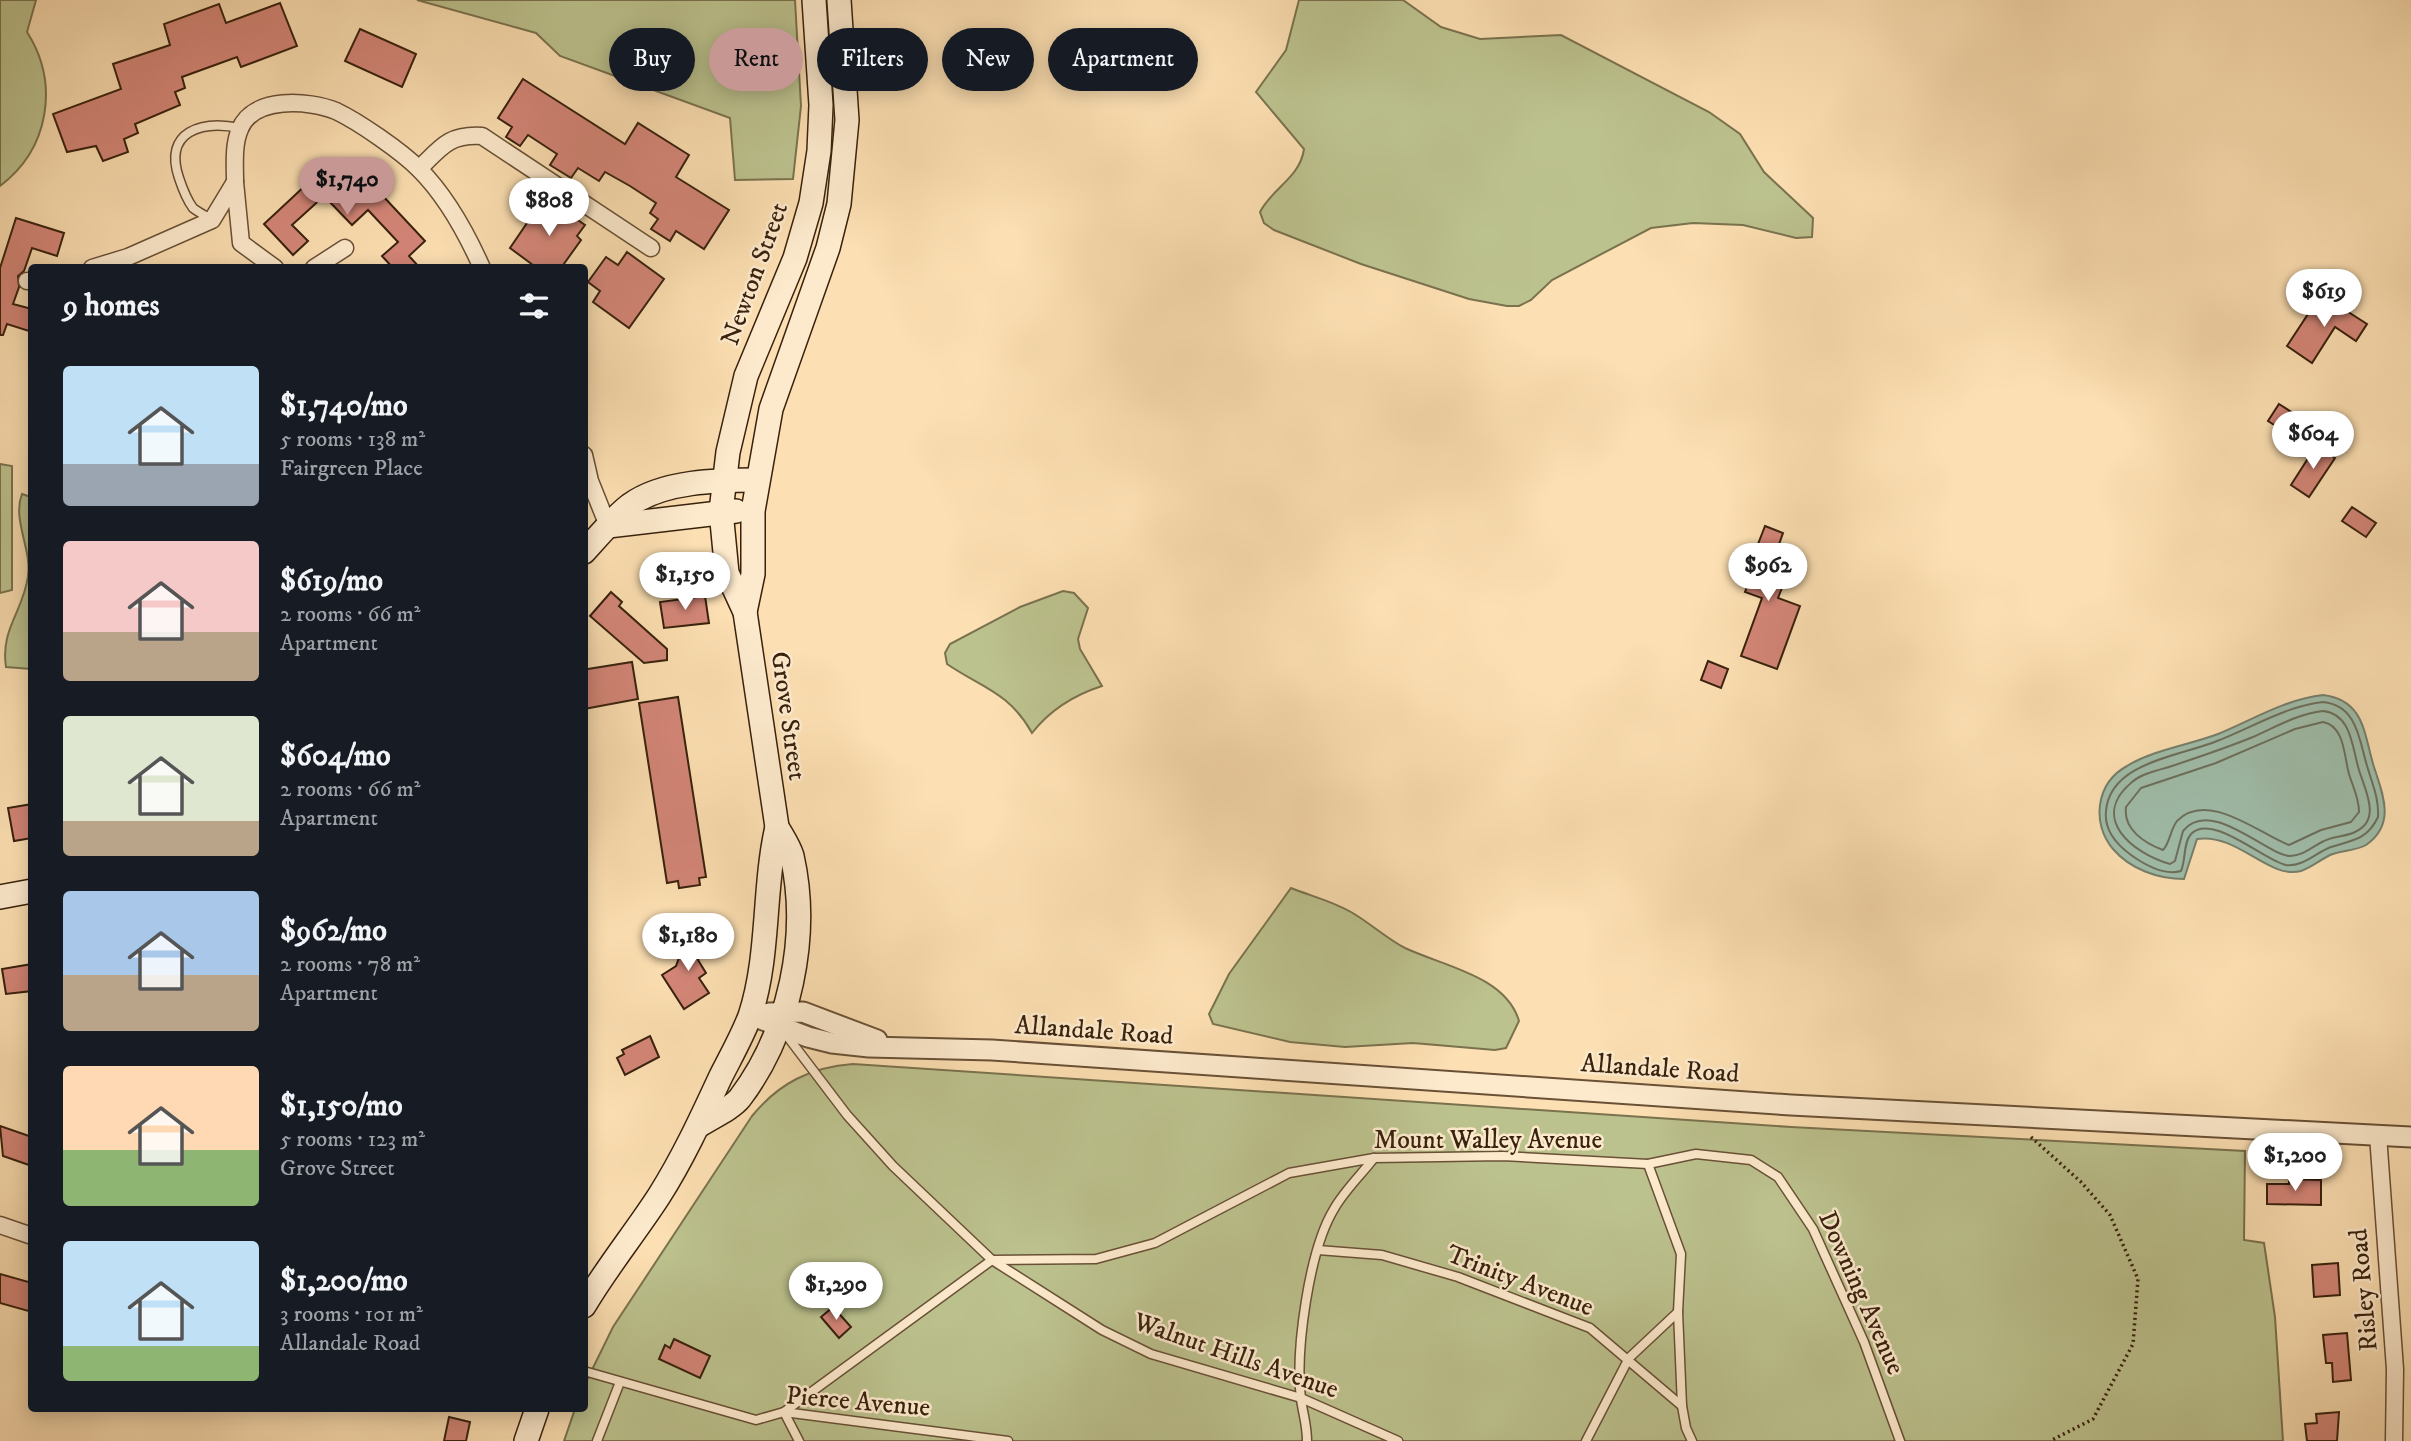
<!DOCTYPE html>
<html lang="en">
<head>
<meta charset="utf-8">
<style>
  :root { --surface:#171b24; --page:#20242c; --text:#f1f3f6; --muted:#9ea1a6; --accent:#c59692 }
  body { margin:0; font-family:"IM FELL DW Pica",serif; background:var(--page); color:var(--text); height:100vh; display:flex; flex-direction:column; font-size:26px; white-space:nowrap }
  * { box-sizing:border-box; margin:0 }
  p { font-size:23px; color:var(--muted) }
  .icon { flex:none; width:38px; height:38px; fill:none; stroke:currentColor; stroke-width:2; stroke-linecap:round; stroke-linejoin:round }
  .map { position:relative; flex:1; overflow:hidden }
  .drawer { position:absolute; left:28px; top:264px; width:560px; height:1148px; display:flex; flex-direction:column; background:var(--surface); border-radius:7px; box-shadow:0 4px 18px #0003 }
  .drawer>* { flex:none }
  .guide { position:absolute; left:609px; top:28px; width:665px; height:63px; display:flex; gap:14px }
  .price { position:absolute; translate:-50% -60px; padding:0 16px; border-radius:24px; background:#fff; color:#222; font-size:23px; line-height:46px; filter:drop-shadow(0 2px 4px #0008) }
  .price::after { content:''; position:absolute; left:50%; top:42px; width:21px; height:16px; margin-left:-10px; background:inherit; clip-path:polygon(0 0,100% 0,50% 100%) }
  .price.current { background:var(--accent); color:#111 }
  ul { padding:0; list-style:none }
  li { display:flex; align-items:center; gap:21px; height:175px; padding:0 35px }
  li span { display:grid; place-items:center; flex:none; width:196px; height:140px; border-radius:7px; color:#555 }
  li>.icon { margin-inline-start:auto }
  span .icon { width:84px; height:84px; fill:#fffc; stroke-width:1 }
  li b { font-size:30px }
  h2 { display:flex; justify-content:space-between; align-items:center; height:84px; padding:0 35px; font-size:30px }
  .tag { padding:0 24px; border-radius:32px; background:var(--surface); box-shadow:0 4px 18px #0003; font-size:24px; line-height:63px }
  .tag.current { background:var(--accent); color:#111 }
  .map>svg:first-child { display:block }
</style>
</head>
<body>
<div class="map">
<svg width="2411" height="1441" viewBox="0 0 2411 1441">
  <rect width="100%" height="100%" fill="#fcdfb2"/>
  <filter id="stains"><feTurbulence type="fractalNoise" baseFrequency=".00286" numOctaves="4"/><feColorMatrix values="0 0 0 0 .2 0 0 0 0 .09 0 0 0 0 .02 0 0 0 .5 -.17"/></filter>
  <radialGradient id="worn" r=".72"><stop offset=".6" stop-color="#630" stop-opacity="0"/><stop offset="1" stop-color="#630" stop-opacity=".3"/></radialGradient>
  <g fill="#bcc28e" stroke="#7a724e" stroke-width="2">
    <path d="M 0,0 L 36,0 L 27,32 C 60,84 49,149 0,186 Z"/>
    <path d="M 417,0 L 795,0 L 801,106 L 793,179 L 735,180 L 730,118 L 560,56 L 536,33 Z"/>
    <path d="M 1299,0 L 1403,0 L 1441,27 L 1480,39 L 1561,35 L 1709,112 L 1740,134 L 1764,172 L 1813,218 L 1812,237 L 1796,238 L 1743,225 L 1693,223 L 1651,228 L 1552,280 L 1531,300 L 1519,306 L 1507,306 L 1469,299 L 1361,264 L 1274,230 L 1264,223 L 1260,212 C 1272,188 1300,178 1304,149 L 1256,92 L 1286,50 Z"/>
    <path d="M 0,464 L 12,466 L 12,590 L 0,593 Z"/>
    <path d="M 22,494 L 31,497 L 31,669 L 6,667 C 0,629 24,610 28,576 C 32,549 12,520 22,494 Z"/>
    <path d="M 1063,591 L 1074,593 L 1088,608 L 1078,639 L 1080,649 L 1102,686 C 1074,695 1050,710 1032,733 C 1009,692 982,688 947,664 L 945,653 L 950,644 L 1020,607 Z"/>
    <path d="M 1291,888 C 1311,896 1332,901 1351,912 C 1370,923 1386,938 1405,948 C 1443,966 1506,976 1519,1021 L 1506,1048 L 1495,1050 L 1413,1043 L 1345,1047 L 1290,1042 L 1213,1024 L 1209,1014 L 1229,974 Z"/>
    <path d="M 853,1064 L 1791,1127 L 2245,1151 L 2244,1240 L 2264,1243 L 2275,1317 L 2283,1441 L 564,1441 L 575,1409 L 584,1409 L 585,1384 L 613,1327 L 752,1116 C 779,1083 811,1067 853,1064 Z"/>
  </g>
  <path fill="#9fbdaa" stroke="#767f6b" stroke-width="2" d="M 2323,695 C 2365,700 2364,735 2374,767 C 2383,795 2396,824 2366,845 C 2356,851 2341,850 2330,855 C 2320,860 2312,867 2301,871 C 2269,880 2238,833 2197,839 L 2184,879 C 2158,879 2130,869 2113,849 C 2091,823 2096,783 2127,766 C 2153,750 2189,745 2218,734 C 2252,720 2286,699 2323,695 Z"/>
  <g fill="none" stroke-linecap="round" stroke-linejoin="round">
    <g stroke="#6c6f5c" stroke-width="2">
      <path d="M 2323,702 C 2359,706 2359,742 2368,769 C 2373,786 2379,799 2378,817 C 2367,840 2353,840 2331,847 C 2315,853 2303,867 2286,865 C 2266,862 2212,812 2191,834 C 2183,843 2186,860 2181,871 C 2164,876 2145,865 2131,855 C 2117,845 2104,830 2106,811 C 2110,762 2181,756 2217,741 C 2251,728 2286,706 2323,702 Z"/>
      <path d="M 2323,711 C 2352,714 2352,748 2359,770 C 2365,790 2382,820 2355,832 C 2345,837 2333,836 2324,841 C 2313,846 2303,856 2290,856 C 2266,855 2211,797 2183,831 L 2175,861 L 2170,864 C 2132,853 2089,818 2132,782 C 2142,773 2160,770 2172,766 C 2199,757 2226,748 2253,737 C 2276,727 2297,714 2323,711 Z"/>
      <path d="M 2323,722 C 2345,726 2344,757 2349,774 C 2353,787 2359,798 2359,812 L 2351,822 L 2321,830 L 2289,845 C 2261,835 2207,789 2177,821 C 2170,830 2170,843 2163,850 C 2144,843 2123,829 2126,807 L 2141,788 L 2216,763 L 2295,729 Z"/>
    </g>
  </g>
  <g fill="#d48678" stroke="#38210d" stroke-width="2">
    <path d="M 280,3 L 297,46 L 241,67 L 237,57 L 182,77 L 185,88 L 175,92 L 180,105 L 135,124 L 138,133 L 124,139 L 128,152 L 103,161 L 96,146 L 67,152 L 53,114 L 121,89 L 113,64 L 170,45 L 164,24 L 219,4 L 226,23 Z"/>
    <path d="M 360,29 L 416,54 L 402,87 L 345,61 Z"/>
    <path d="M 523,79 L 625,144 L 638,123 L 689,155 L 676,177 L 729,210 L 704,249 L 676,231 L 670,241 L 651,229 L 658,219 L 650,213 L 656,203 L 630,186 L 605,172 L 599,181 L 578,168 L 571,178 L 550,165 L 557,154 L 528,135 L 520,146 L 506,137 L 512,127 L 498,118 Z"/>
    <path d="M 323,169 L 350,198 L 368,180 L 425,241 L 409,256 L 420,268 L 393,268 L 382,256 L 398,242 L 368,210 L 352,225 L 324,196 L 292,225 L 308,241 L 293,255 L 264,224 Z"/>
    <path d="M 553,203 L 585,225 L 577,236 L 581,240 L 561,268 L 537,268 L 510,248 L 540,204 L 548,210 Z"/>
    <path d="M 16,218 L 64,233 L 57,256 L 32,248 L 24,271 L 18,276 L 19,287 L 13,304 L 32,309 L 32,332 L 7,324 L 3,335 L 0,335 L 0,268 Z"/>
    <path d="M 627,252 L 664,279 L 629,328 L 593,302 L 600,291 L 588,282 L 606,257 L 618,265 Z"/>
    <path d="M 2328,299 L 2367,324 L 2356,341 L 2335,327 L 2312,363 L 2287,346 L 2314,305 L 2321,310 Z"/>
    <path d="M 2279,404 L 2324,433 L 2313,450 L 2268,421 Z"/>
    <path d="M 2316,446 L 2335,458 L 2309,497 L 2291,485 Z"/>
    <path d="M 2352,507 L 2376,523 L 2366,537 L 2342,521 Z"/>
    <path d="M 1765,526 L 1783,533 L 1772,564 L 1789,570 L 1778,598 L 1800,606 L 1777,669 L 1741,656 L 1762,598 L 1745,592 L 1751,576 L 1740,572 L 1747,555 L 1753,557 Z"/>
    <path d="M 611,592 L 622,602 L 619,606 L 667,649 L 667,660 L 644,663 L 590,616 Z"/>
    <path d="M 705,596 L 709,623 L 664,628 L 660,602 Z"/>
    <path d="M 1708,661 L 1728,669 L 1721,688 L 1701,680 Z"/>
    <path d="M 632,662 L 638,699 L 584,709 L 584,672 L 588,669 Z"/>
    <path d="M 678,697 L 706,877 L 699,878 L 700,885 L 679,888 L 678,881 L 667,883 L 639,703 Z"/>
    <path d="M 32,804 L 32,838 L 14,841 L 8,808 Z"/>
    <path d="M 688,933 L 706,940 L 698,960 L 706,973 L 699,978 L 709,993 L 684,1009 L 662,975 L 676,966 Z"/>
    <path d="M 32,964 L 32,991 L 6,994 L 2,969 Z"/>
    <path d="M 650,1036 L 659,1057 L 625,1075 L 617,1058 L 624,1054 L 622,1050 Z"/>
    <path d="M 0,1126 L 32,1137 L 32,1166 L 3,1156 Z"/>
    <path d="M 2289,1179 L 2321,1180 L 2321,1205 L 2267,1204 L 2267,1184 L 2289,1184 Z"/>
    <path d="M 2338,1263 L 2340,1295 L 2314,1297 L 2312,1265 Z"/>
    <path d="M 0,1274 L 32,1283 L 32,1312 L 0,1303 Z"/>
    <path d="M 833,1307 L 851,1327 L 839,1338 L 821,1317 Z"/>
    <path d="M 2347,1333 L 2351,1380 L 2333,1382 L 2332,1363 L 2326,1363 L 2323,1335 Z"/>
    <path d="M 674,1339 L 710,1356 L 700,1378 L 659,1359 L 665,1345 L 670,1348 Z"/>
    <path d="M 2339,1412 L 2337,1441 L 2307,1441 L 2305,1424 L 2317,1423 L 2316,1414 Z"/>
    <path d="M 449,1417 L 470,1422 L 466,1441 L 444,1441 Z"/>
  </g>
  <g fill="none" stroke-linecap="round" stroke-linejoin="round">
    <g stroke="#695036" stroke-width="11">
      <g id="service">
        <path d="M 212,220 C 206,216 198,212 193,208 C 187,200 182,187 179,178 C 163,131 202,120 240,128"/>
        <path d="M 784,1032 L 847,1115 L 893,1166 L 992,1260 L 1102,1330 L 1151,1354 L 1301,1398 L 1398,1441"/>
        <path d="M 1648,1164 L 1681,1254 L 1678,1312 L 1682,1406 L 1686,1428 L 1692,1441"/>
        <path d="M 1318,1250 L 1382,1255 L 1458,1277 L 1590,1328 L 1682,1406"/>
        <path d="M 992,1260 L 1096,1259 L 1155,1243 L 1289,1173 L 1374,1158 L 1503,1156 L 1648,1164 L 1696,1154 L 1751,1160 L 1778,1177 L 1813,1229 L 1864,1342 L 1900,1441"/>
        <path d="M 584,1371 L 756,1420 L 784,1412 L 1008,1441"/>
        <path d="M 784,1412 L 992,1260"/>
        <path d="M 784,1412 L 799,1441"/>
        <path d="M 597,1441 L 620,1382"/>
        <path d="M 1307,1441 C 1307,1425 1303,1414 1301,1399 C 1295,1351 1309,1250 1334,1209 C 1344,1191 1361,1175 1374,1158"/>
        <path d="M 1586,1441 L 1629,1358 L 1678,1312"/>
      </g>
    </g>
    <g stroke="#695036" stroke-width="19">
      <g id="minor">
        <path d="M 419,169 C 441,147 449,134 482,136 L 651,248"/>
        <path d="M 235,182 C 235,165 233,145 240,129 C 253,96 309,100 336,111 C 359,122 401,151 419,169 C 447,197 466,232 482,268"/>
        <path d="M 92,268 L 128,257 L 212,220 L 235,182 L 241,243 L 275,268"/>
        <path d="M 314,268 L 345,248"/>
        <path d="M 27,281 L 32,281"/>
        <path d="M 584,455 L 590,481 L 608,526"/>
        <path d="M 2378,1135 L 2395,1369 L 2394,1441"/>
        <path d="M 0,1225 L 32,1236"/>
      </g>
    </g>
    <g stroke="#695036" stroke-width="23">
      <g id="tertiary">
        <path d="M 769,1013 L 803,1012 L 877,1040"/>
        <path d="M 750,1015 L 808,1037 L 832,1043 L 869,1047 L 992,1050 L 1791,1105 L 2411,1137"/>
      </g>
    </g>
    <g stroke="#38210d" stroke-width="26">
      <g id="secondary">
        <path d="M 608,526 L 736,511"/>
        <path d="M 584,552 C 599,536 613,518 630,505 C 663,481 718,480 757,480"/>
        <path d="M 745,612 L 753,574 L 753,511 L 771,409 L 828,248 L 839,204 L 847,120 L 839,0"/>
        <path d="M 0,897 L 32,891"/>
        <path d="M 700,1125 C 712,1117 731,1109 740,1098 C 790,1032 810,936 792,856 C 789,846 782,836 777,827 L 745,612 L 727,573 L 721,511 L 728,452 L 746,376 L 795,258 L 811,203 L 819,151 L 821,105 L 814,0"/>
        <path d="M 584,1306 C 607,1267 635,1233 659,1196 C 683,1158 701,1119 720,1078 C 730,1058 742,1037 750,1016 C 770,955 763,888 777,827"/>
        <path d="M 526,1441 L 537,1409"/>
      </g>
    </g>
    <path stroke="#38210d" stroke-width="3.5" stroke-dasharray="2 3.5" stroke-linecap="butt" d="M 2031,1137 L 2081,1182 L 2110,1215 L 2138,1279 L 2133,1344 L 2093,1419 L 2050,1441"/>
    <use href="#service" stroke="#fdeacd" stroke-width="8"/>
    <use href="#minor" stroke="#fdeacd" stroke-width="16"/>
    <use href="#tertiary" stroke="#fdeacd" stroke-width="19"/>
    <use href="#secondary" stroke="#fdeacd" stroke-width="23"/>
  </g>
  <g text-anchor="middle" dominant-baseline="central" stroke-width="5" stroke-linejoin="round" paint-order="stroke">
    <g font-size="26" fill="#38210d" stroke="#fdeacd">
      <text transform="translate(755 274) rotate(-70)">Newton Street</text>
      <text transform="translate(788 716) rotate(82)">Grove Street</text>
      <text transform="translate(1094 1031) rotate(4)">Allandale Road</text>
      <text transform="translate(1660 1069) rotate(4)">Allandale Road</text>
      <text x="1488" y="1140">Mount Walley Avenue</text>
      <text transform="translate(1520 1281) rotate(21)">Trinity Avenue</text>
      <text transform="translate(2364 1290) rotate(-95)">Risley Road</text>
      <text transform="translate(1861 1293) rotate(66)">Downing Avenue</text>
      <text transform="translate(1236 1356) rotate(19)">Walnut Hills Avenue</text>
      <text transform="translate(858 1402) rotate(5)">Pierce Avenue</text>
    </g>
  </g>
  <rect width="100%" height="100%" filter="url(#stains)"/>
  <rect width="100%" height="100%" fill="url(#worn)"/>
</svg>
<b class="price current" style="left:347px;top:217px">$1,740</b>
<b class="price" style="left:549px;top:238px">$808</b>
<b class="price" style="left:2324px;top:329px">$619</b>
<b class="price" style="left:2313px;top:471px">$604</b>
<b class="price" style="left:1768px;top:603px">$962</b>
<b class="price" style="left:685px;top:612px">$1,150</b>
<b class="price" style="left:688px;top:973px">$1,180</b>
<b class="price" style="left:2295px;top:1193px">$1,200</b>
<b class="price" style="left:836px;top:1322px">$1,290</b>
<div class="guide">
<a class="tag">Buy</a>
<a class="tag current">Rent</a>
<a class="tag">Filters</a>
<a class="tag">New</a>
<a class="tag">Apartment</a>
</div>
<section class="drawer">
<h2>9 homes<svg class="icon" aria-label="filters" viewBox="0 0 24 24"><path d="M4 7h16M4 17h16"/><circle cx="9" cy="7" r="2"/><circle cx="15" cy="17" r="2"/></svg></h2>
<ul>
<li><span style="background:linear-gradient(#bfe0f5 70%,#9aa5b1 0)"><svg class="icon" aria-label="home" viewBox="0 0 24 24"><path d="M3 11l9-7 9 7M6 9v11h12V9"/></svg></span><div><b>$1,740/mo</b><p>5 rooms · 138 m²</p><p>Fairgreen Place</p></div></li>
<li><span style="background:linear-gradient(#f6c9c9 65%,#b9a48a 0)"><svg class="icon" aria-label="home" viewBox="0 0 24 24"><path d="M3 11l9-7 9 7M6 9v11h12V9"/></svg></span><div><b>$619/mo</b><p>2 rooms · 66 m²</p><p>Apartment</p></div></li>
<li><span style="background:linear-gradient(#dfe7d0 75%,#b9a48a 0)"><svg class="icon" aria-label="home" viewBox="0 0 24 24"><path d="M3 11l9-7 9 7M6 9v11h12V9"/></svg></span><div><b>$604/mo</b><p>2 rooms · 66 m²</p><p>Apartment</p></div></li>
<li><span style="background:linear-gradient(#a9c7e8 60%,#b9a48a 0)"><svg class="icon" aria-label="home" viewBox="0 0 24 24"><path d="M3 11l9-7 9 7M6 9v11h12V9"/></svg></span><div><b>$962/mo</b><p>2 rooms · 78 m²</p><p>Apartment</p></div></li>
<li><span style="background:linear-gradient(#ffd9b3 60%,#8fb573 0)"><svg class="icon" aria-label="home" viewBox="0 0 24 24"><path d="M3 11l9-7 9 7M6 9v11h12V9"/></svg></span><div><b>$1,150/mo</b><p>5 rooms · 123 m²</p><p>Grove Street</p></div></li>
<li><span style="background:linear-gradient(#bfe0f5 75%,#8fb573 0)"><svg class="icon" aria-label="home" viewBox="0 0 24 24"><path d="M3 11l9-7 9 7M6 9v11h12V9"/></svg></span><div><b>$1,200/mo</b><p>3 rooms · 101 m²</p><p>Allandale Road</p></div></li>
</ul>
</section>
</div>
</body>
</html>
